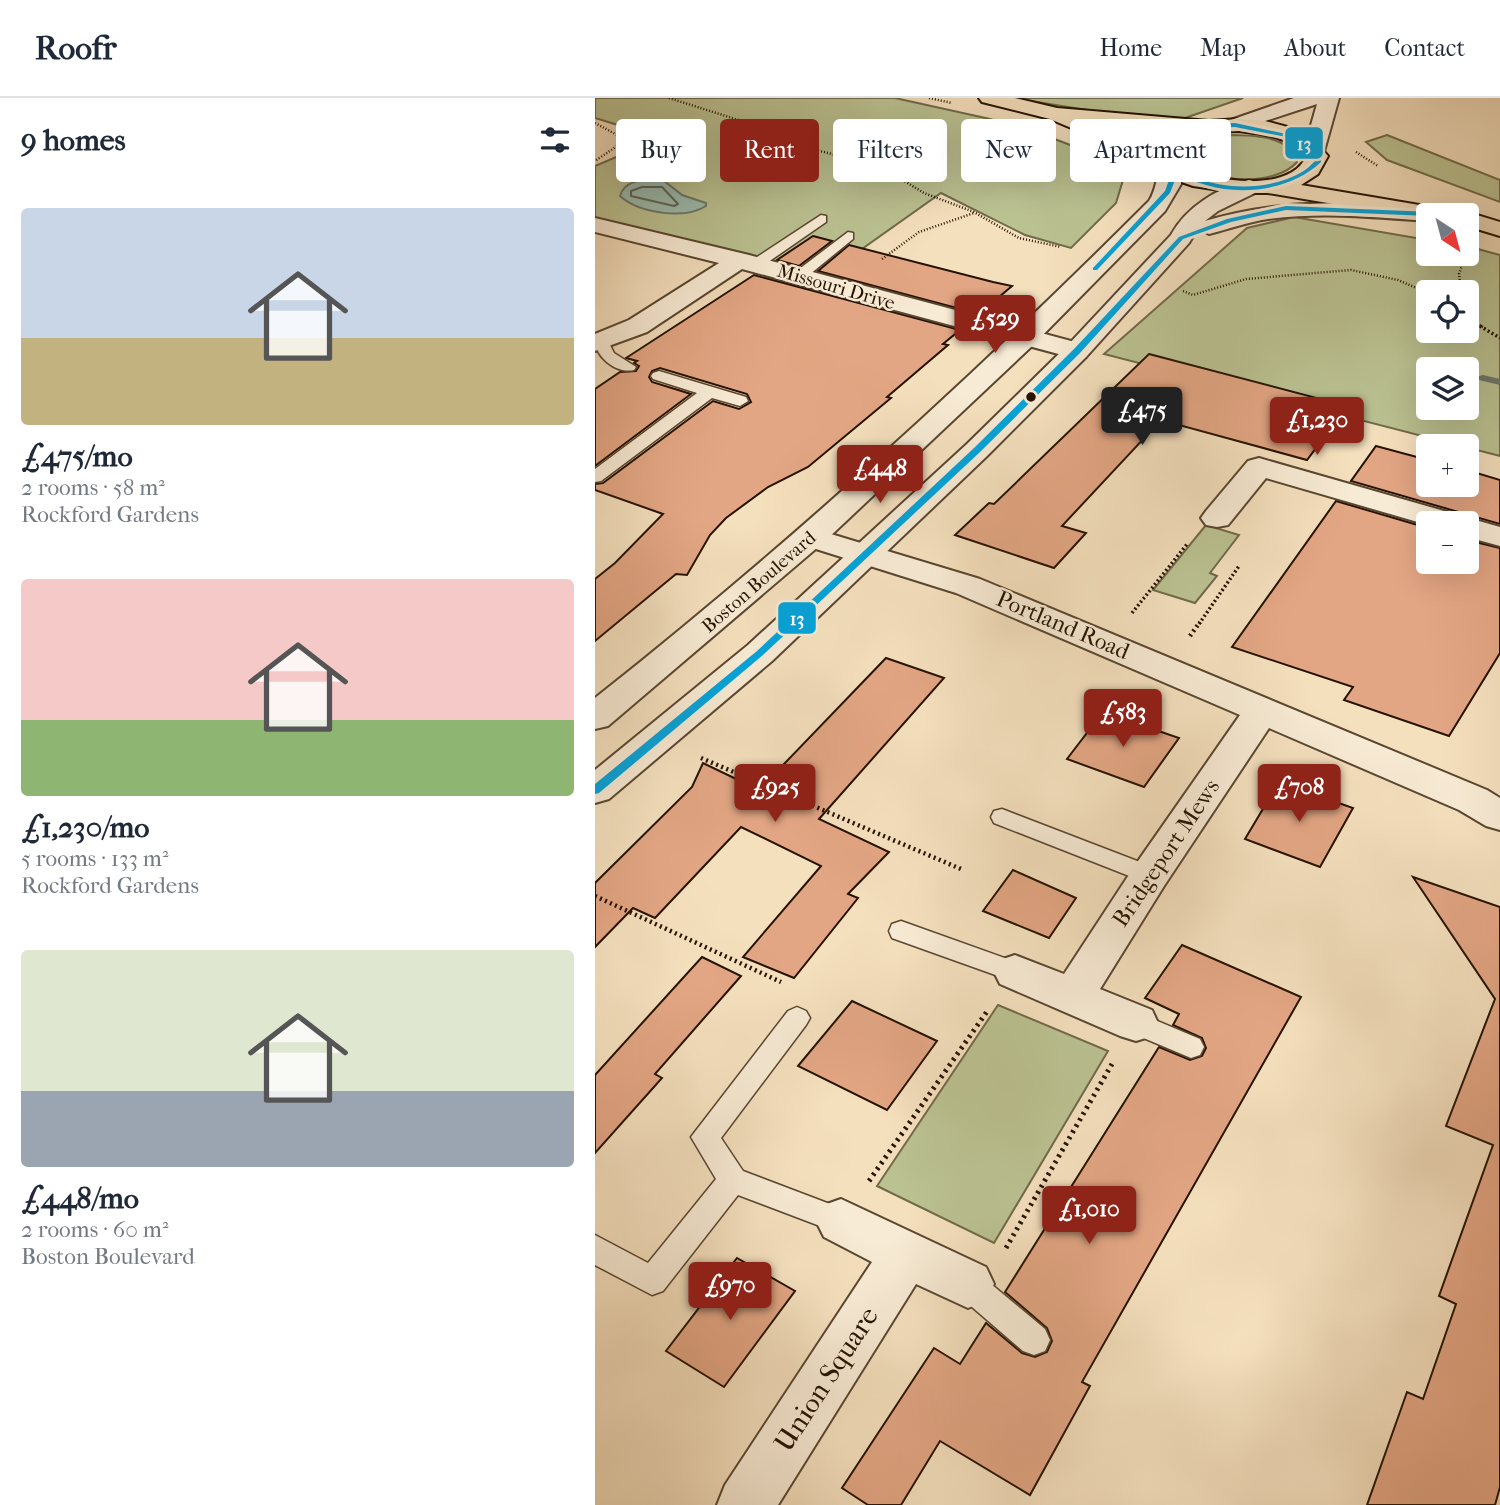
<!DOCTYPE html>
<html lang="en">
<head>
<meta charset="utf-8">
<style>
  :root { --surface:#fff; --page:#f2f2f3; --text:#1f2937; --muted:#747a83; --line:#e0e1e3; --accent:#8f2418 }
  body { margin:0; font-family:"IM FELL French Canon",serif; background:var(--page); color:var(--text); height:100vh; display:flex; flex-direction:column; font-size:26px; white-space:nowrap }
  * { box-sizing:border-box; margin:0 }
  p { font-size:23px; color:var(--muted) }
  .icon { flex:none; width:38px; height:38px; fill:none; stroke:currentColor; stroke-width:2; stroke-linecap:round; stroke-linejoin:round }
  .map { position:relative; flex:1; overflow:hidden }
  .sheet { display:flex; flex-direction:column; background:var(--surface); width:595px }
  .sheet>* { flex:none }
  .top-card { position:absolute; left:21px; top:21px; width:665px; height:63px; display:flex; gap:14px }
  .needle { width:46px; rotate:144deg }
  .tools { position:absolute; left:821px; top:105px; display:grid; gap:14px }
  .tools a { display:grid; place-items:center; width:63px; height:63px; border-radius:7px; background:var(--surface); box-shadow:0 7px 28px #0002; font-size:35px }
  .price { position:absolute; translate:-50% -60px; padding:0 16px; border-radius:7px; background:var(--accent); color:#fff; font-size:23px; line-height:46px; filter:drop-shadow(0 2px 4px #0008) }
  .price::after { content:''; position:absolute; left:50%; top:42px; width:21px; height:16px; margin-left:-10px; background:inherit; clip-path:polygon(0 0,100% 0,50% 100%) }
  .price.on { background:#222; color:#fff }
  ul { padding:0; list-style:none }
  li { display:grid; align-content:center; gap:14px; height:371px; padding:0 21px }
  li span { display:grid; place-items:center; height:217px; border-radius:7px; color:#555 }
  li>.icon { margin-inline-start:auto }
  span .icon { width:126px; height:126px; fill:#fffc; stroke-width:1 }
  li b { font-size:30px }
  h2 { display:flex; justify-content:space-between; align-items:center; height:84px; padding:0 21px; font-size:30px }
  .pill { padding:0 24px; border-radius:7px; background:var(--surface); box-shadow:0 7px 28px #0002; font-size:24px; line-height:63px }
  .pill.on { background:var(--accent); color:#fff }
  header { display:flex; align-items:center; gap:42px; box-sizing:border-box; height:98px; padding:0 35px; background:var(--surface); border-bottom:2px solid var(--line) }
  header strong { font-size:33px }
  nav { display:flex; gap:38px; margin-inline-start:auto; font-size:24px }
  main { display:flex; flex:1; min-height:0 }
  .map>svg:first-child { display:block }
</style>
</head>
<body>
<header>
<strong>Roofr</strong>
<nav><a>Home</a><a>Map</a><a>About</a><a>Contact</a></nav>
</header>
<main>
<section class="sheet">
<h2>9 homes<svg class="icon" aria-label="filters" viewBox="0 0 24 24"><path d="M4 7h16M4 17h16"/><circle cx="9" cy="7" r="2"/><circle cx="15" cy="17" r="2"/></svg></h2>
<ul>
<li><span style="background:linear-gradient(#c9d6e8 60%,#c2b280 0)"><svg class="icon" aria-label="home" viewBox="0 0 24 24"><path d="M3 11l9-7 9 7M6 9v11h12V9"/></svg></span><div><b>£475/mo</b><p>2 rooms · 58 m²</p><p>Rockford Gardens</p></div></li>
<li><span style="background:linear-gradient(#f6c9c9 65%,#8fb573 0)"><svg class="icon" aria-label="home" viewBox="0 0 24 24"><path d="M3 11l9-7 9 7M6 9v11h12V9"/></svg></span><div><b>£1,230/mo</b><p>5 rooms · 133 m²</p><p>Rockford Gardens</p></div></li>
<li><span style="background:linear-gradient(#dfe7d0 65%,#9aa5b1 0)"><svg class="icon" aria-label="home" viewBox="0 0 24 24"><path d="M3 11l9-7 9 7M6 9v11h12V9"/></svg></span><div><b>£448/mo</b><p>2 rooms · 60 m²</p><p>Boston Boulevard</p></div></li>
</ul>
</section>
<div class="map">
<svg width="905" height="1407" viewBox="0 0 905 1407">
  <rect width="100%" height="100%" fill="#f5e0be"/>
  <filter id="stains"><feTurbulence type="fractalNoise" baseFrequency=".00286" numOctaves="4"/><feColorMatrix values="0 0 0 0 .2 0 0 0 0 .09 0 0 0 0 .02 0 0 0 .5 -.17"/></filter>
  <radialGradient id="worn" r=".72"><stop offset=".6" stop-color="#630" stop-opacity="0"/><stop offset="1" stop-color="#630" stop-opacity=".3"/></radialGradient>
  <g fill="#bbc292" stroke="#706a49" stroke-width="2" fill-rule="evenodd">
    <path d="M 0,0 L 300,0 L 395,21 L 449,37 L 491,53 L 513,66 L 528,82 L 521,105 L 476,150 L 430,137 L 346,95 L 226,180 L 0,122 L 0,68 L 33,54 L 38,45 L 37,36 L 26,28 L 0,20 Z"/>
    <path d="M 417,0 L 648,0 L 590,20 L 536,19 Z"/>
    <path d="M 632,37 C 656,37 686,37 702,57 L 702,64 C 681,89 608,87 590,58 C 595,40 616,39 632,37 Z"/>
    <path d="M 792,37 L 905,82 L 905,104 L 792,62 L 771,44 Z"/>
    <path d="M 699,119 L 833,142 L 833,156 L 872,156 L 872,148 L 905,157 L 905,358 L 509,256 L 652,130 ZM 833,194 L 872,194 L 872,233 L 833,233 ZM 833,271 L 872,271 L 872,310 L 833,310 Z"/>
    <path d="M 611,427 L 644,437 L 615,475 L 622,478 L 600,505 L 558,492 Z"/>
    <path d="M 403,907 L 513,953 L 399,1145 L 282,1088 Z"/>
  </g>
  <path fill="#9cbdb0" stroke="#6c796a" stroke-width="2" d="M 59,81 L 68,82 L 87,97 L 111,105 L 111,108 C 89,122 44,115 25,98 C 29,83 45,82 59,81 Z"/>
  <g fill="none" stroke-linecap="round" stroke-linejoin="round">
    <path stroke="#606858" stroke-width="2" d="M 47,89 L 67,89 L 83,106 L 79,108 L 36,98 L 36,93 Z"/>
    <path fill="#6c796a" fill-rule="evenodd" d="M 888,277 L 905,281 L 905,287 L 884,282 L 884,278 Z"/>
  </g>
  <g fill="#e3a684" stroke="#251200" stroke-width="2">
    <path d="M 218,138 L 237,143 L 204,168 L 182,162 Z"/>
    <path d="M 254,147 L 398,184 L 417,188 L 384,216 L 223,173 Z"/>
    <path d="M 159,177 L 365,232 L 348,246 L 353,247 L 292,299 L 296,300 L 213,369 L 173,389 L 131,420 L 115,437 L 92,477 L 81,476 L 0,543 L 0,481 L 20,465 L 68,416 L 0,392 L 0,386 L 8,385 L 118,303 L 144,311 L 156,304 L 152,296 L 65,270 L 57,273 L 54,279 L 57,284 L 96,296 L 0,368 L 0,291 L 25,274 L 41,273 L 44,268 L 39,265 L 42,263 L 31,260 Z"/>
    <path d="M 554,256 L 752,308 L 712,362 L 566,322 L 467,428 L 491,435 L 459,470 L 360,437 L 394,405 L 399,406 Z"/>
    <path d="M 781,348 L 833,362 L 833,387 L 872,387 L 872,372 L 905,382 L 905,426 L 756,383 Z"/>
    <path d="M 741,403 L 833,430 L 833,464 L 872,464 L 872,442 L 905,450 L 905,555 L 854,638 L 749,602 L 758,589 L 637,549 Z"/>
    <path d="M 291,560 L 349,580 L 224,721 L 294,754 L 253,796 L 263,800 L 199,880 L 148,859 L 226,768 L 146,729 L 60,820 L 38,810 L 0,849 L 0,785 L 97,689 L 108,665 L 164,692 Z"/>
    <path d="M 508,614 L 584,640 L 549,689 L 472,661 Z"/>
    <path d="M 684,684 L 758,710 L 725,769 L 650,741 Z"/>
    <path d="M 418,772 L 481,800 L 454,840 L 388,813 Z"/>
    <path d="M 818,779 L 905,809 L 905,1389 L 900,1407 L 772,1407 L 812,1294 L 828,1301 L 861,1206 L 844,1198 L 898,1047 L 851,1028 L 900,901 Z"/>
    <path d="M 587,847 L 706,899 L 487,1284 L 495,1288 L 435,1397 L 345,1343 L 306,1407 L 273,1407 L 247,1390 L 339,1250 L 365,1266 L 391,1225 L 427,1255 L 440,1259 L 452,1254 L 457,1243 L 452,1230 L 410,1194 L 564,949 L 595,962 L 607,958 L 611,950 L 607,940 L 578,927 L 584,916 L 550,900 Z"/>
    <path d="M 107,859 L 146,878 L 60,976 L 67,980 L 0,1055 L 0,977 Z"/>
    <path d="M 257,903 L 342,943 L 292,1012 L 203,968 Z"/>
    <path d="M 142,1160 L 200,1193 L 129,1289 L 71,1253 Z"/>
  </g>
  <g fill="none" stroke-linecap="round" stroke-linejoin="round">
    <g stroke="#594630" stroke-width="3">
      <g id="service">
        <path d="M 226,117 L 231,118 L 231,124 L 166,169 L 156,169 L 154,166 L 156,163 Z"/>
        <path d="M 253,134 L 258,135 L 258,141 L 209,181 L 199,181 L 197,178 L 199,175 Z"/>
        <path d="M 6,239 L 12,241 L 19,255 L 41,269 L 39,272 C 21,276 0,259 0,241 Z"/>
        <path d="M 64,273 L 151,299 L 153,303 L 145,308 L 117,300 L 6,383 L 0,384 L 0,371 L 102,295 L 58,281 L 56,278 L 58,275 Z"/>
        <path d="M 407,711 L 563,771 L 567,777 L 563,783 L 555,786 L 547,783 L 399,725 L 396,719 L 399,713 Z"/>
        <path d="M 306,823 L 429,867 L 433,874 L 429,881 L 420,884 L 297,840 L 294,833 L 297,826 Z"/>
        <path d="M 202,909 L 211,913 L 215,920 L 211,927 L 126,1040 L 148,1073 L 256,1114 L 261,1123 L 256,1132 L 246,1136 L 143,1097 L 68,1193 L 57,1197 L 0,1167 L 0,1137 L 53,1165 L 121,1081 L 96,1039 L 193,913 Z"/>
        <path d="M 541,914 L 605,941 L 609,949 L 605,957 L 596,960 L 532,933 L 528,925 L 532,917 Z"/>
        <path d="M 373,1172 L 384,1176 L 450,1231 L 455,1242 L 450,1253 L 439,1257 L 428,1253 L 362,1196 L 358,1186 L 362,1176 Z"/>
      </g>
    </g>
    <g stroke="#594630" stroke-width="4">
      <g id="minor">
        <path d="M 0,120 L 154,157 L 491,247 L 495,253 L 491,259 L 482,261 L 147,171 L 52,234 L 0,253 L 0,236 L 34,222 L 124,165 L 0,134 Z"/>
        <path d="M 664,360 L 905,429 L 905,448 L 872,439 L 872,425 L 833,427 L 671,380 L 633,427 L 622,429 L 611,427 L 606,420 L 611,413 L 653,363 Z"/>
        <path d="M 216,430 L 385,481 L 892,692 L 905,700 L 905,732 L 891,728 L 864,712 L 674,630 L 569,788 L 505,891 L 557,912 L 563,925 L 557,938 L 541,943 L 525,938 L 405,886 L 399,874 L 405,862 L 420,857 L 469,876 L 541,766 L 645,617 L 361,495 L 205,446 L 200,439 L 205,432 Z"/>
        <path d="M 246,1101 L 391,1169 L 399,1186 L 391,1203 L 373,1210 L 321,1186 L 183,1407 L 122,1407 L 130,1387 L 277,1164 L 229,1139 L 221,1123 L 229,1107 Z"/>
      </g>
    </g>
    <g stroke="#594630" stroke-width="4">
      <g id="tertiary">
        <path d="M 699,0 L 744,0 L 728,57 L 712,57 L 709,52 L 722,6 L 640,33 L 633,31 L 630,27 L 633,23 Z"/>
        <path d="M 576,64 L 584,66 L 587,71 L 586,86 L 570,113 L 437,248 L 230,443 L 13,628 L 0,631 L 0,600 C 195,446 378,279 554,103 C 562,91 561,76 568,66 Z"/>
        <path d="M 654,82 L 662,84 L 665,89 L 662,94 L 623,113 L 610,123 C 687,100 754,104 832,109 L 840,111 L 844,116 L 833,117 L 832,123 C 779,119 726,114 673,121 C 653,124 634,131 614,136 L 603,130 L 594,145 L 491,259 L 392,358 L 177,563 L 14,701 L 0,705 L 0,672 L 153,547 L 372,346 L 473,247 L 576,137 C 592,108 623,90 654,82 Z"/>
      </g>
    </g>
    <g stroke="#251200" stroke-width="4">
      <g id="primary">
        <path d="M 384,0 L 420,0 L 462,10 L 614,23 L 644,21 L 670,23 L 700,31 L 718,41 L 733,58 L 723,76 L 706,87 L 842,110 L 850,112 L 854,117 L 833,117 L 833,122 L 673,95 L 644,95 L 598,88 L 578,81 L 533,54 L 455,21 L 387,4 ZM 503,25 L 583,31 L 570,38 L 559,51 ZM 644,33 C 669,36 694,38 711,59 C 693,97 612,83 582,65 L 578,55 C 595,35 619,34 644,33 Z"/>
        <path d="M 872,114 L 905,124 L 905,138 L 872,128 L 872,117 L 863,117 Z"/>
      </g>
    </g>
    <g stroke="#251200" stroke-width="2.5" stroke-dasharray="1 2" stroke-linecap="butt">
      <path d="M 74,0 L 153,25 L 187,44 L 283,67 L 329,95 L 379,114 L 424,140 L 466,149"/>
      <path d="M 334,0 L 357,5"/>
      <path d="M 0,25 L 24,38 L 25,46 L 0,63"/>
      <path d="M 761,54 L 783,68"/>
      <path d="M 287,161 L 324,134 L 379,115"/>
      <path d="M 588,193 L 598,197 L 651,181 L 756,172 L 803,182 L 833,195"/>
      <path d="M 866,194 L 864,176 L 870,159"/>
      <path d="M 872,204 L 882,225"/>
      <path d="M 872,219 L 888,229"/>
    </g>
    <g stroke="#251200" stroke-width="3.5" stroke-dasharray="2 2.5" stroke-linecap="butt">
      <path d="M 885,228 L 905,240"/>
      <path d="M 537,515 L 593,445"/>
      <path d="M 604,526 L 644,468"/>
    </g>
    <g stroke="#251200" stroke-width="4.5" stroke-dasharray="2 3.5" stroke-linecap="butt">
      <path d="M 595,538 L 605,524"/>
      <path d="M 106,660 L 366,771"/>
      <path d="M 0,798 L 186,884"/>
    </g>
    <g stroke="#251200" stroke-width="5" stroke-dasharray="2.5 4.5" stroke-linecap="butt">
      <path d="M 274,1083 L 393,912"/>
      <path d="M 411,1150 L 517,966"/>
    </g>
    <use href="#service" fill="#f8ebd5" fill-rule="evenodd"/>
    <use href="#minor" fill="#f8ebd5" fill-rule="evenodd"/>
    <use href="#tertiary" fill="#f8ebd5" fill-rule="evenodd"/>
    <use href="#primary" fill="#f5e0be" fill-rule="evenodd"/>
    <g stroke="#f8ebd5" stroke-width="6">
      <g id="bus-1">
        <path d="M 640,25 L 701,38 L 724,53 L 726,64 C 689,99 620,101 579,72 L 580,82 L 575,95 L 502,172 L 498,172 L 498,170 L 570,93 L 574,82 L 573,71 L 575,69 L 564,55 C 584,28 609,27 640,25 ZM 640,29 L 697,40 L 719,55 L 720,63 C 716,67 712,71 707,74 C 669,97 596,94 570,55 C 588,32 613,30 640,29 Z"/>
        <path d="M 691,108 L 837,114 L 840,116 L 833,118 L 691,112 L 636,124 L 588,141 L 485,255 L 385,354 L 168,557 L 4,695 L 0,696 L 0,686 L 162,553 L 379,350 L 479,251 L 584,139 L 632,121 Z"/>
      </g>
    </g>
    <use href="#bus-1" fill="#02a4dd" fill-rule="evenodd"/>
  </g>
  <circle fill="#251200" stroke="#f8ebd5" stroke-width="2.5" cx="436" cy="299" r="6"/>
  <g text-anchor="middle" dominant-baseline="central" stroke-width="5" stroke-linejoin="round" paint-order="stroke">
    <g font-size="19" fill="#251200" stroke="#f8ebd5">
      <text transform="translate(241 189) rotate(16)">Missouri Drive</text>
      <text transform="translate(164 484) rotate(-41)">Boston Boulevard</text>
    </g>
    <g font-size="23" fill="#251200" stroke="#f8ebd5">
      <text transform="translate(468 527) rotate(23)">Portland Road</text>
      <text transform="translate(571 755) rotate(-56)">Bridgeport Mews</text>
    </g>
    <g font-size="28" fill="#251200" stroke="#f8ebd5">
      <text transform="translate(231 1281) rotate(-57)">Union Square</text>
    </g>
  </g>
  <g stroke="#f8ebd5" stroke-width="2.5">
    <rect x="689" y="28" width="40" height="34" rx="7" fill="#02a4dd"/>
    <rect x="182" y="503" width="40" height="34" rx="7" fill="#02a4dd"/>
  </g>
  <g font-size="19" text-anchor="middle" font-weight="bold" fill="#fff">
    <text x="709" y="52">13</text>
    <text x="202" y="527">13</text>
  </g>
  <rect width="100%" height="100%" filter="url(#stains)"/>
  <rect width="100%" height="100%" fill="url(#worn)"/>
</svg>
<div class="tools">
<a><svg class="needle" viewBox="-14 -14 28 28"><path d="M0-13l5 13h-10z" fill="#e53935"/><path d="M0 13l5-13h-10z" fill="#747a83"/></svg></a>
<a><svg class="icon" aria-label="locate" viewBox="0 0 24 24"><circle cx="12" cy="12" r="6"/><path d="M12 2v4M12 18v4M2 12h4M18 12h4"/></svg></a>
<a><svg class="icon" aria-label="layers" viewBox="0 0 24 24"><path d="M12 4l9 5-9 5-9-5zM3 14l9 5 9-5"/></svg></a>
<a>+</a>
<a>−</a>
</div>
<b class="price" style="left:400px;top:257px">£529</b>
<b class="price on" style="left:547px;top:349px">£475</b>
<b class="price" style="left:722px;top:359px">£1,230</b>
<b class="price" style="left:285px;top:407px">£448</b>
<b class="price" style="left:528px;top:651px">£583</b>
<b class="price" style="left:180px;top:726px">£925</b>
<b class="price" style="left:704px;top:726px">£708</b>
<b class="price" style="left:494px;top:1148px">£1,010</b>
<b class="price" style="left:135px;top:1224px">£970</b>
<div class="top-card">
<a class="pill">Buy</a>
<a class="pill on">Rent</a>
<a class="pill">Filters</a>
<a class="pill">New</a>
<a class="pill">Apartment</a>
</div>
</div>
</main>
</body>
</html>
